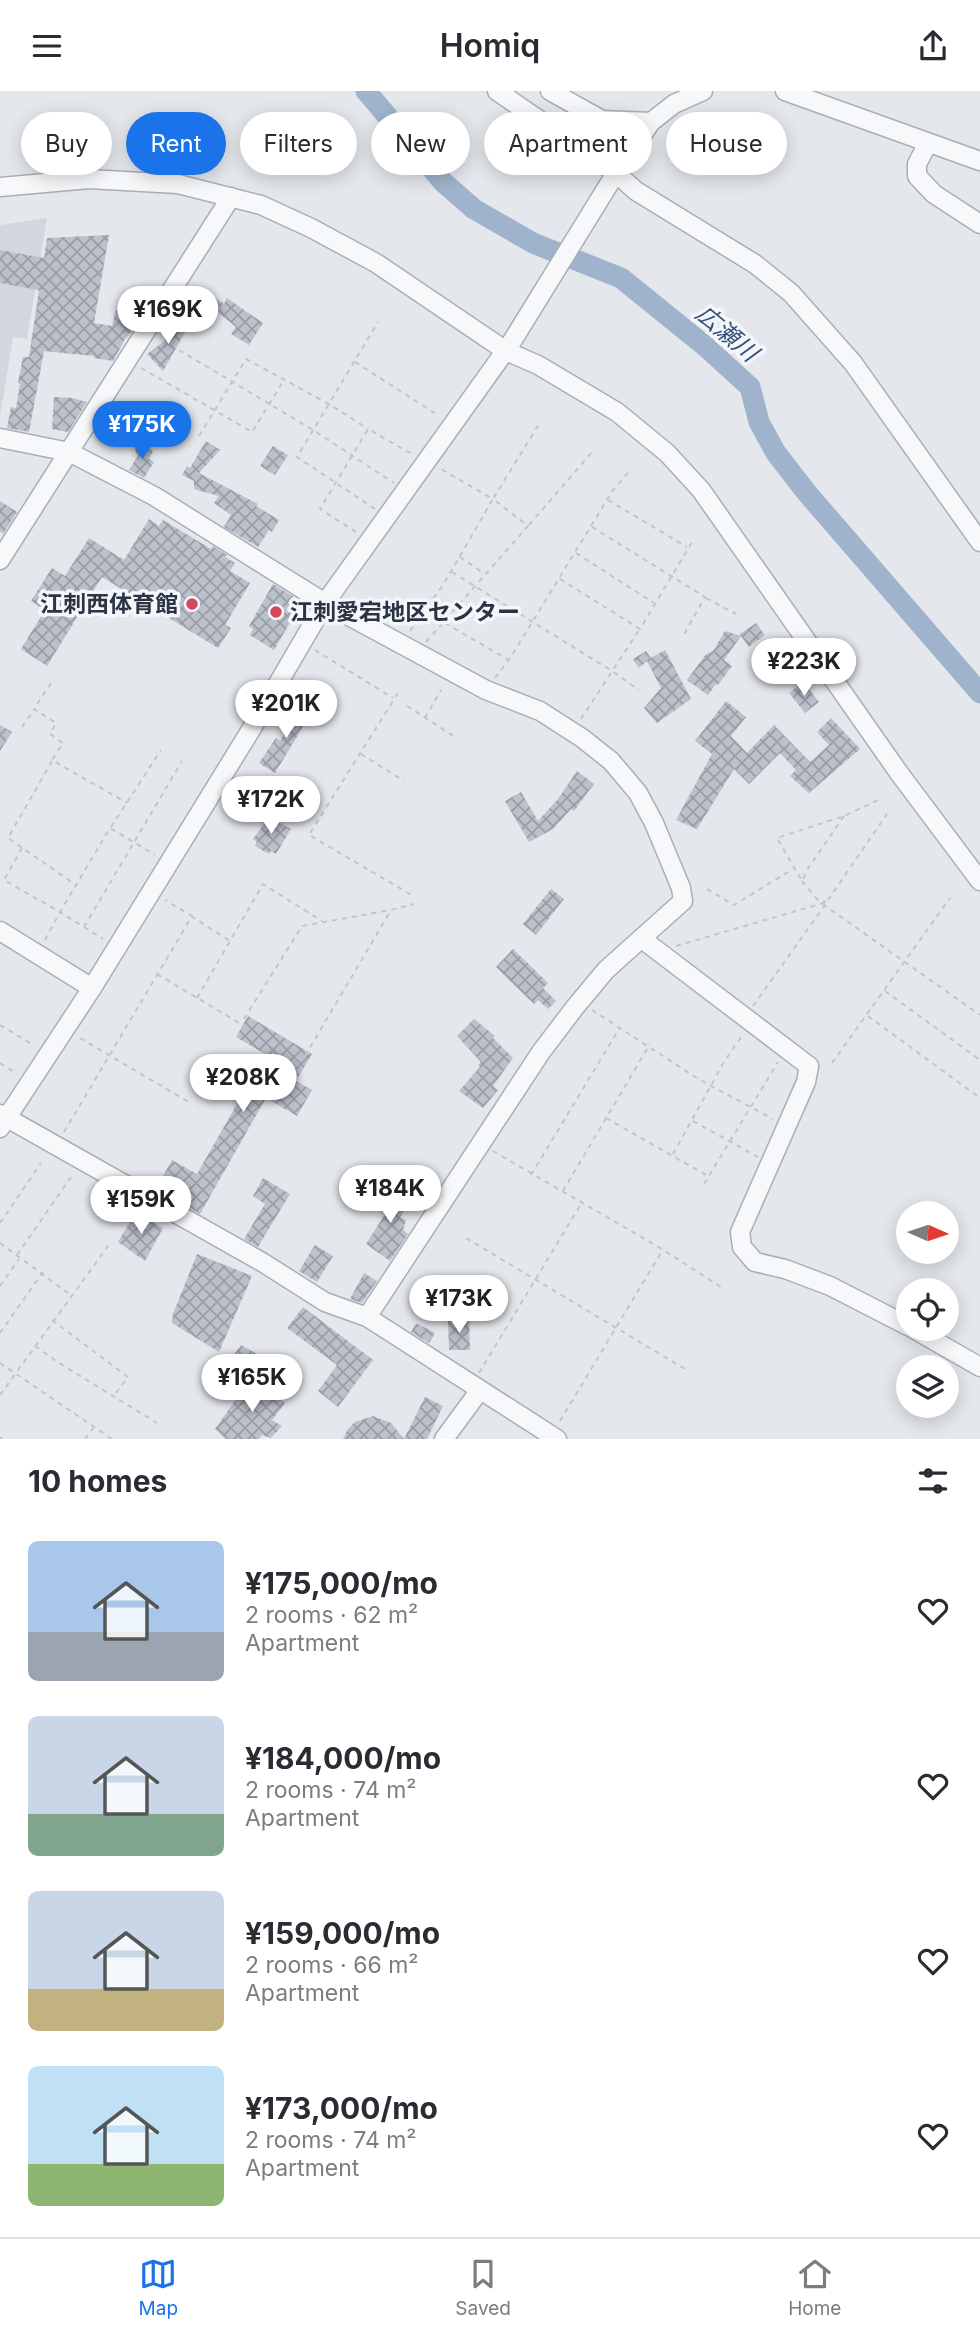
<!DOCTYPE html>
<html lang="en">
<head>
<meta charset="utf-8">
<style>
  :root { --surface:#fff; --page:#f2f2f3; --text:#2b2b33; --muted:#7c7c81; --line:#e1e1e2; --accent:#1a73e8 }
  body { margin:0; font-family:Inter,"Noto Sans JP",sans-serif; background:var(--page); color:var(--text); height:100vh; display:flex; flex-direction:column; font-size:26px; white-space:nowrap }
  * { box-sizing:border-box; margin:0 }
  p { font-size:23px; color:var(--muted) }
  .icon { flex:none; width:38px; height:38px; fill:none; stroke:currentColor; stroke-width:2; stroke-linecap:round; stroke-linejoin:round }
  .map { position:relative; height:1348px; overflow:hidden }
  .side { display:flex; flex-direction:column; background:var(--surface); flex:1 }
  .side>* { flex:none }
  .guide { position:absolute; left:21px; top:21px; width:938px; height:63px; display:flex; gap:14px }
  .needle { width:46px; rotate:93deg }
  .fabs { position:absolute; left:896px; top:1110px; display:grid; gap:14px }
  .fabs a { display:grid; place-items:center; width:63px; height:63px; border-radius:50%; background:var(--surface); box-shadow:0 4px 18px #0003; font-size:35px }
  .price { position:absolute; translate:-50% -60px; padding:0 16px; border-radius:24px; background:#fff; color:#222; font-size:23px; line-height:46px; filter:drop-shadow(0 2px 4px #0008) }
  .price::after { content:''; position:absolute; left:50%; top:42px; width:21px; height:16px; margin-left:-10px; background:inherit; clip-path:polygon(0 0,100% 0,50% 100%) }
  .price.active { background:var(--accent); color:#fff }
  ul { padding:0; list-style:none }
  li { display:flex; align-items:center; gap:21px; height:175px; padding:0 28px }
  li span { display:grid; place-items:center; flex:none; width:196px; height:140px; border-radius:10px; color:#555 }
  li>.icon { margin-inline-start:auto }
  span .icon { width:84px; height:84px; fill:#fffc; stroke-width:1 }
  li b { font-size:30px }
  h2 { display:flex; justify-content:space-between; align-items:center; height:84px; padding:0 28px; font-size:30px }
  .pill { padding:0 24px; border-radius:32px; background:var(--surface); box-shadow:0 4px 18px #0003; font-size:24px; line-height:63px }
  .pill.active { background:var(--accent); color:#fff }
  header { display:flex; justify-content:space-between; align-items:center; height:91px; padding:0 28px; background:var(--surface); font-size:32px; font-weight:600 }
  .dock { display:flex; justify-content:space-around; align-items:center; height:98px; border-top:2px solid var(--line); background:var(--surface); font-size:19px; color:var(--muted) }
  .dock a { display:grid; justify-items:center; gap:4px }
  .dock .active { color:var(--accent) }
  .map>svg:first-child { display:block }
</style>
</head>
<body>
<header><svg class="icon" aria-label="menu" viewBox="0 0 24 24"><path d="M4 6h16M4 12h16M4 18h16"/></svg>Homiq<svg class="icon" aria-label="share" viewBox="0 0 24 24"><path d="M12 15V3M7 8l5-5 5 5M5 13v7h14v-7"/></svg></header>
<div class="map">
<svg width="980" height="1348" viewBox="0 0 980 1348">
  <defs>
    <pattern id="building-cross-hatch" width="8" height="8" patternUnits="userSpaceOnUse" patternTransform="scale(1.75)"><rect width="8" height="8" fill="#bbc0ca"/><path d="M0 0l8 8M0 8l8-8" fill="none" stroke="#989da6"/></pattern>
  </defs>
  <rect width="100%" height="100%" fill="#e4e7ec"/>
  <path fill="#d2d6de" d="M 47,127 L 27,248 L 13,246 L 0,326 L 0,134 Z"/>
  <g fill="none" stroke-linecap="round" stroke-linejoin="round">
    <path stroke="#9fb4cc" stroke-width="3.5" d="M 370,2 L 371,0"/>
    <path stroke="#9fb4cc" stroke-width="21" d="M 366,0 L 443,91 L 474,118 L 533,152 L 621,187 L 705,255 L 750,296 L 759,331 L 776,362 L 807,402 L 980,602"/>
  </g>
  <g fill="url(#building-cross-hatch)">
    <path d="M 109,144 L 94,232 L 112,235 L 116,219 L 135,222 L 132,240 L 125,248 L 113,270 L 94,267 L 94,265 L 44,260 L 29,341 L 7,337 L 11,316 L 16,317 L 20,293 L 18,292 L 23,266 L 29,266 L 39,199 L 0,192 L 0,159 L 44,167 L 47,147 Z"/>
    <path d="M 199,196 L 224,213 L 227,207 L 263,232 L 249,254 L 231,243 L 236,236 L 210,215 L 205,222 L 191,211 Z"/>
    <path d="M 179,229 L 188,236 L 163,280 L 147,263 L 166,249 L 164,248 Z"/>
    <path d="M 54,306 L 72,307 L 87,311 L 68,341 L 52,338 Z"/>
    <path d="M 206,350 L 220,359 L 199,382 L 258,413 L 256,415 L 279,429 L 272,441 L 269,439 L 258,456 L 224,436 L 231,424 L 214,412 L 219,405 L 194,398 L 194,390 L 182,384 L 187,375 L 190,377 Z"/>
    <path d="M 140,352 L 153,360 L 149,368 L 154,371 L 144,387 L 129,379 L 138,365 L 135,359 Z"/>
    <path d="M 273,355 L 288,364 L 275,384 L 260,375 Z"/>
    <path d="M 0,410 L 17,421 L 3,443 L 0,440 Z"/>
    <path d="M 149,428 L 159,435 L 163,429 L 211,458 L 213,455 L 227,464 L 225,466 L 235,472 L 230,480 L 250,492 L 225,534 L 231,537 L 218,557 L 102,486 L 47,575 L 21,558 L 45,519 L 31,510 L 52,477 L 65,485 L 89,447 L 124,469 Z"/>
    <path d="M 273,493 L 302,511 L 274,559 L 250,544 L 253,538 L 249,535 Z"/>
    <path d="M 756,532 L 765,544 L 749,556 L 741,545 L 724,569 L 732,575 L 718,594 L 716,593 L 708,604 L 687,589 L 706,563 L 713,560 L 725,540 L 741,545 L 740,543 Z"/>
    <path d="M 665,559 L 691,608 L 657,632 L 644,617 L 661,597 L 647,570 L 639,577 L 633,568 L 646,560 L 651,567 Z"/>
    <path d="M 803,591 L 819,611 L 805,622 L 789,602 Z"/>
    <path d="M 726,610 L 746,626 L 731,645 L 747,662 L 774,634 L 810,671 L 829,654 L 817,641 L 831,627 L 860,658 L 809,702 L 790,685 L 796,679 L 780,662 L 749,693 L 734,678 L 697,738 L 676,729 L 712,663 L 695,650 Z"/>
    <path d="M 302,612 L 313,619 L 275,682 L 259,672 L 276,647 L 280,650 Z"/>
    <path d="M 0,634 L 12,641 L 0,660 Z"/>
    <path d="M 577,680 L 594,693 L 574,720 L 571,718 L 553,738 L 529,751 L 505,710 L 521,701 L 538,730 L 558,708 Z"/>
    <path d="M 269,726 L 291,738 L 276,763 L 271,760 L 269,763 L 255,755 L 257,751 L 253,748 Z"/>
    <path d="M 551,798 L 564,808 L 536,844 L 523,833 Z"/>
    <path d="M 513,858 L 548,892 L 543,897 L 556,910 L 548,918 L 538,909 L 534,913 L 496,876 Z"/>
    <path d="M 248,925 L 312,963 L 296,990 L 312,999 L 297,1025 L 266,1007 L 200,1123 L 156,1098 L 172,1069 L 197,1083 L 238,1011 L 218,1000 L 225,989 L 250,1004 L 272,967 L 236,946 Z"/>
    <path d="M 474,928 L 495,945 L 493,947 L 513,967 L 493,995 L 498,999 L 483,1017 L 459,1000 L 480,976 L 478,974 L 481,971 L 457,945 Z"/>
    <path d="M 263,1087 L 290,1103 L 258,1156 L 244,1148 L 265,1113 L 253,1105 Z"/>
    <path d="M 383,1094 L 410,1111 L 400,1126 L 406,1129 L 403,1139 L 408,1143 L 390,1170 L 366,1153 L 391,1114 L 376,1105 Z"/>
    <path d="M 136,1121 L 163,1137 L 145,1170 L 118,1151 Z"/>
    <path d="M 315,1154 L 333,1165 L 317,1191 L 299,1180 Z"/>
    <path d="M 197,1163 L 252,1185 L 219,1261 L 172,1232 L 173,1223 Z"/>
    <path d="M 364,1182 L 377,1190 L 362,1212 L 350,1208 Z"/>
    <path d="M 303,1216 L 373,1269 L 338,1316 L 318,1300 L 337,1274 L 287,1237 Z"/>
    <path d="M 469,1228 L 470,1259 L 449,1259 L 448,1229 Z"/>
    <path d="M 416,1232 L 435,1242 L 429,1252 L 411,1241 Z"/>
    <path d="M 241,1254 L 257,1263 L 243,1284 L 227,1273 Z"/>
    <path d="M 251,1287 L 285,1312 L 272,1329 L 282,1335 L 271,1347 L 262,1344 L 259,1348 L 226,1348 L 215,1338 Z"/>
    <path d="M 425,1306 L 443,1315 L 427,1348 L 404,1348 Z"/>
    <path d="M 373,1325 L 391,1332 L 404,1348 L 343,1348 L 348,1338 L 355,1331 Z"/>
  </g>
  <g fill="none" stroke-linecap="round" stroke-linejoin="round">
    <g stroke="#a9aeb7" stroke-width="21">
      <g id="minor">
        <path d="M 497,0 L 616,82 L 636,100 L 755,173 L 791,202 L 853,272 L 980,451"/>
        <path d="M 550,0 L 602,29 L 651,31"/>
        <path d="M 785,0 L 980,70"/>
        <path d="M 928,52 L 917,73 L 917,85 L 934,103 L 980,133"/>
        <path d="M 0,96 L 89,88 L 178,93 L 261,114 L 311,137 L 376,172 L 506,260 L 538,274 L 617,321 L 667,362 L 701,399 L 899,682 L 980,790"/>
        <path d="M 0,347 L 69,361 L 154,405 L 325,512 L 486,599 L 540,620 L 582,647 L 611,670 L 638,702 L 654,732 L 681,797 L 683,810 L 606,879 L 576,915 L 541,961 L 367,1226"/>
        <path d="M 0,469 L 231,106"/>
        <path d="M 0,840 L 92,897"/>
        <path d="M 642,848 L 809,975 L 806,991 L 740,1141 L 742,1156 L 755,1171 L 785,1178 L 830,1195 L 908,1235"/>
        <path d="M 0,1023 L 262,1171 L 325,1211 L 367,1226 L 557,1348"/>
        <path d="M 0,1037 L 92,897 L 252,637 L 325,512 L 511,252 L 614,85 L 651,31 L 674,13 L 703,0"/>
        <path d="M 912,1237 L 980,1276"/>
        <path d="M 444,1348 L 480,1299"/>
      </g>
    </g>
    <g stroke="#c2c5cb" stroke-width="2" stroke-dasharray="5 5" stroke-linecap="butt">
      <path d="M 179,259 L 313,339 L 394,392"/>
      <path d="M 355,271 L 436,323"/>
      <path d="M 141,277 L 252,341 L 284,289"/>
      <path d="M 199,345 L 246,268 L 329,313 L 368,338"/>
      <path d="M 608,409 L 687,456"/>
      <path d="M 375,418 L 297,366 L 378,231"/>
      <path d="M 529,434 L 593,360"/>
      <path d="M 592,436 L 705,506 L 683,545"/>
      <path d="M 356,441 L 320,418 L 368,338 L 412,363"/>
      <path d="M 576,462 L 654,512"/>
      <path d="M 460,466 L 485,483"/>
      <path d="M 452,481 L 612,580 L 639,599"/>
      <path d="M 560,488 L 640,538 L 694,448"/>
      <path d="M 706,507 L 736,523"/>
      <path d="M 445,532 L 509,569"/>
      <path d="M 410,540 L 443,494 L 493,408 L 439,377"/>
      <path d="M 426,551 L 528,435 L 493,408 L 539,333"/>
      <path d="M 315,559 L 393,607"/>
      <path d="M 495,587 L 509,569 L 613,399 L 629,381"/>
      <path d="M 51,592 L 34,618 L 56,632 L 50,643 L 63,652 L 52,669 L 127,712"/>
      <path d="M 398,602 L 309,744 L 415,806"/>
      <path d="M 407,615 L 455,646"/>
      <path d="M 425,627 L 441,599"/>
      <path d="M 581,628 L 639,539"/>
      <path d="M 22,636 L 34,619"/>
      <path d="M 361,663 L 404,690"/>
      <path d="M 52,670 L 8,747 L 76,794"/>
      <path d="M 844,725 L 809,776 L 802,790 L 777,747 L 844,725 L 878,709"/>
      <path d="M 111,736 L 161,659"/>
      <path d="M 22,757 L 4,789 L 60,821 L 110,737 L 155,764"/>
      <path d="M 802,790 L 818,809 L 826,811"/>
      <path d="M 707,798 L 734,814 L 793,778"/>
      <path d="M 828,809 L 887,723"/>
      <path d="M 191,825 L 230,850"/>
      <path d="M 84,836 L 182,670"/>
      <path d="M 45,849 L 60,821 L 103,848"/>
      <path d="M 676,855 L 827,811 L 824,814 L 980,924"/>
      <path d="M 157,883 L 241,933"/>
      <path d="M 885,900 L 980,969"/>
      <path d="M 197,907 L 263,793 L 322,830"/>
      <path d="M 753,915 L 825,814"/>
      <path d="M 592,919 L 700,989 L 773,1028"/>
      <path d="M 868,925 L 980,1007"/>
      <path d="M 244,928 L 302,835 L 391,819"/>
      <path d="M 0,934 L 35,955"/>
      <path d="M 80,947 L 192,1013"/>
      <path d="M 305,965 L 391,819 L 414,813"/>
      <path d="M 0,972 L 17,983"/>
      <path d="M 832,972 L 950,807"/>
      <path d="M 606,1027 L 708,1085"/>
      <path d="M 693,1030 L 758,1066"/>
      <path d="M 64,1041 L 192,825 L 165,809"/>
      <path d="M 493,1060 L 662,1158 L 721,1196"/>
      <path d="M 673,1063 L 724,971 L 743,943"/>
      <path d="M 531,1084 L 619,938"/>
      <path d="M 704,1093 L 778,971"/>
      <path d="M 563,1100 L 650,953"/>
      <path d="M 0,1132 L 41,1072"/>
      <path d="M 466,1147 L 685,1278"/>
      <path d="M 0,1152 L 72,1205"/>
      <path d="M 17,1164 L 71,1086"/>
      <path d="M 0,1195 L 19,1168"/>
      <path d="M 52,1229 L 128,1286 L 113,1306"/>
      <path d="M 0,1242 L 43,1181"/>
      <path d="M 35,1255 L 59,1272 L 157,1332"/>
      <path d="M 0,1272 L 112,1348"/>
      <path d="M 479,1282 L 581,1113"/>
      <path d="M 0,1304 L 111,1151"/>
      <path d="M 560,1330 L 662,1160"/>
      <path d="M 0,1346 L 2,1348"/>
      <path d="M 85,1348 L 93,1337"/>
    </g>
    <use href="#minor" stroke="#f7f8fa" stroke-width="18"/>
  </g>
  <g fill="#d1495b" stroke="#f4f6f9" stroke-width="2.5">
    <circle cx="192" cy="513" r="7"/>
    <circle cx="276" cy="521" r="7"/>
  </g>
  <g text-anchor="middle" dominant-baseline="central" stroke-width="7" stroke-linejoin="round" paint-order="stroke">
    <g font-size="23" font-weight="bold" fill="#2b3445" stroke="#f4f6f9" text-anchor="end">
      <text x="178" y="513">江刺西体育館</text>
      <text x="290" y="521" text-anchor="start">江刺愛宕地区センター</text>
    </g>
    <g font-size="24" font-style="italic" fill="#34527a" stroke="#f4f6f9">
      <text transform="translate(727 242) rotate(40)">広瀬川</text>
    </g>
  </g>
</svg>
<div class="fabs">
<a><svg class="needle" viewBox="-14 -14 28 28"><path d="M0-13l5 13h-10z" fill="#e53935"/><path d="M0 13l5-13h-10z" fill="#7c7c81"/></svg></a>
<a><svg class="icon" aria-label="locate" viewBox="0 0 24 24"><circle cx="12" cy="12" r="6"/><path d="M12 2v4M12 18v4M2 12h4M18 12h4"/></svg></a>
<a><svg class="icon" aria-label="layers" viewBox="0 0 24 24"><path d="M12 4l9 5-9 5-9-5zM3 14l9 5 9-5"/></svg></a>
</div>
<b class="price" style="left:168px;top:255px">¥169K</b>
<b class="price active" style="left:142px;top:370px">¥175K</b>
<b class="price" style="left:804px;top:607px">¥223K</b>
<b class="price" style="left:286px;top:649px">¥201K</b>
<b class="price" style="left:271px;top:745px">¥172K</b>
<b class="price" style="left:243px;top:1023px">¥208K</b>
<b class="price" style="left:390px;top:1134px">¥184K</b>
<b class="price" style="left:141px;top:1145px">¥159K</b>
<b class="price" style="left:459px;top:1244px">¥173K</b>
<b class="price" style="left:252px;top:1323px">¥165K</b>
<div class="guide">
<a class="pill">Buy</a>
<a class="pill active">Rent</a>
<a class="pill">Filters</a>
<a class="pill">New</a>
<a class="pill">Apartment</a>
<a class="pill">House</a>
</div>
</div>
<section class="side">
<h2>10 homes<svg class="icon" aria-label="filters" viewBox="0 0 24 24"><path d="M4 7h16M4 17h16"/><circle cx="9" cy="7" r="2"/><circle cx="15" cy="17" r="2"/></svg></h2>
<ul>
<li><span style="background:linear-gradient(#a9c7e8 65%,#9aa5b1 0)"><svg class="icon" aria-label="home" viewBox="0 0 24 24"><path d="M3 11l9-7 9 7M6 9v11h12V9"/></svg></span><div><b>¥175,000/mo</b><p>2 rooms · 62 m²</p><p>Apartment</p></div><svg class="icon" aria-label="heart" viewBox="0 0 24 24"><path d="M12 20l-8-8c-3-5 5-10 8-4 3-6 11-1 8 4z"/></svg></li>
<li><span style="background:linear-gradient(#c9d6e8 70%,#7fa58c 0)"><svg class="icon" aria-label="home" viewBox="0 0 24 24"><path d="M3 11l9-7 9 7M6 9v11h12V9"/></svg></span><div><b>¥184,000/mo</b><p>2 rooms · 74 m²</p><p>Apartment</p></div><svg class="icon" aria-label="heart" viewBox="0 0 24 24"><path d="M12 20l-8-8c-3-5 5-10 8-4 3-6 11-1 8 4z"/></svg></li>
<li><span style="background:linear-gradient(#c9d6e8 70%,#c2b280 0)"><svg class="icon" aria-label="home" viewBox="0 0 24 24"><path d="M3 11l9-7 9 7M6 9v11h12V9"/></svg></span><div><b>¥159,000/mo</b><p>2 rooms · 66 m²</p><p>Apartment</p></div><svg class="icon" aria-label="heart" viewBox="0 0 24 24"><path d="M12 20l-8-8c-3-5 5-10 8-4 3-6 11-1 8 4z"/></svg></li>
<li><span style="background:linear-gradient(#bfe0f5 70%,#8fb573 0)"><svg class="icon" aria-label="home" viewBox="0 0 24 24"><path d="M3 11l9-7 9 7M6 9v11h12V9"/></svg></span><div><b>¥173,000/mo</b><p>2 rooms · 74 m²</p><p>Apartment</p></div><svg class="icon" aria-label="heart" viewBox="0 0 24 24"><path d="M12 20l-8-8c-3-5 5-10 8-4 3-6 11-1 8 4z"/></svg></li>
</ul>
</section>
<nav class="dock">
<a class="active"><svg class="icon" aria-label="map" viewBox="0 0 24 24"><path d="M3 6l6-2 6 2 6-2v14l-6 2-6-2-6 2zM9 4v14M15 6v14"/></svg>Map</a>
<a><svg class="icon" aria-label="saved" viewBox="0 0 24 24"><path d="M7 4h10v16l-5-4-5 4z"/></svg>Saved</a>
<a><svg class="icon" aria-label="home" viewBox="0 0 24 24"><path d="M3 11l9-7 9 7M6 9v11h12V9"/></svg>Home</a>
</nav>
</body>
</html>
